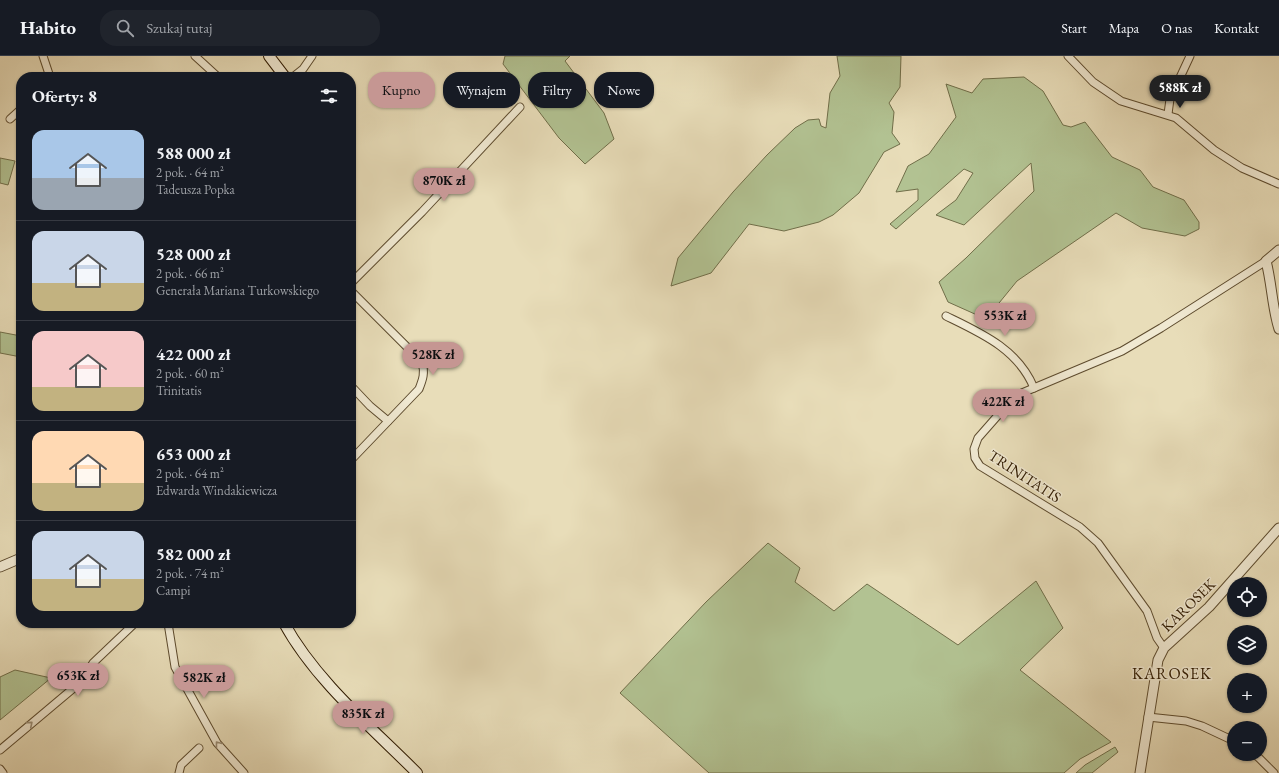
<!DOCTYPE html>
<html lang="pl">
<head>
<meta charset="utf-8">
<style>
  :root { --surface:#171b24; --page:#20242c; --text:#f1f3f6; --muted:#9ea1a6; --line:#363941; --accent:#c59692 }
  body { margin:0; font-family:"EB Garamond",serif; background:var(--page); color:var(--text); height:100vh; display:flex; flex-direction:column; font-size:15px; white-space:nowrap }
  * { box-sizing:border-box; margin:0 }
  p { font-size:13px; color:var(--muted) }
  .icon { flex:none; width:22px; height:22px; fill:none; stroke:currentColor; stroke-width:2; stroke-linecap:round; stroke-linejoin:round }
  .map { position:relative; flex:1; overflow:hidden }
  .side { position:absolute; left:16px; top:16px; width:340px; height:556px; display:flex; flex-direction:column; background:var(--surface); border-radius:16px; box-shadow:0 1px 3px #0004 }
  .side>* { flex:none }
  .guide { position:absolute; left:368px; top:16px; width:380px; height:36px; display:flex; gap:8px }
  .tools { position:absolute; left:1227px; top:521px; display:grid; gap:8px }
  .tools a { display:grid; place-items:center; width:40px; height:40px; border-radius:50%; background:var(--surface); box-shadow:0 1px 3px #0004; font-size:20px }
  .price { position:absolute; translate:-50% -34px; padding:0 9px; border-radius:14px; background:var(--accent); color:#111; font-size:13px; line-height:26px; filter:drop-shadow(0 1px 2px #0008) }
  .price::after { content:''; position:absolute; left:50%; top:24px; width:12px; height:9px; margin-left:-6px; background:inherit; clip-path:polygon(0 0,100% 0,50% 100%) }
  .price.on { background:#222; color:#fff }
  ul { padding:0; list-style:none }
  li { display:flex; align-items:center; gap:12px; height:100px; padding:0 16px }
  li+li { border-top:1px solid var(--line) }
  li span { display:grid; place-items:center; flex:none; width:112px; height:80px; border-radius:12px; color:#555 }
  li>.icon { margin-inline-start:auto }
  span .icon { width:48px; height:48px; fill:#fffc; stroke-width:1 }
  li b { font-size:17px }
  h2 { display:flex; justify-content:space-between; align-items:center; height:48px; padding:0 16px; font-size:17px }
  .chip { padding:0 14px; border-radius:16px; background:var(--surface); box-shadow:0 1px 3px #0004; font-size:14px; line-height:36px }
  .chip.on { background:var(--accent); color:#111 }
  header { display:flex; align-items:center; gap:24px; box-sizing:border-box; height:56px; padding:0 20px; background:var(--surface); border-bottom:1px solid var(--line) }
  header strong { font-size:19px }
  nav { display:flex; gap:22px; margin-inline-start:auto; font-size:14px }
  .search { width:280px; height:36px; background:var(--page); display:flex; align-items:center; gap:10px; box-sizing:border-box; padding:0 14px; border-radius:16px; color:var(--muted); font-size:15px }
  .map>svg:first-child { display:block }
</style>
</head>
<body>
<header>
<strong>Habito</strong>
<div class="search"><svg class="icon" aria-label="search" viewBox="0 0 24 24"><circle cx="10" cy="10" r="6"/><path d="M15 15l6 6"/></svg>Szukaj tutaj</div>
<nav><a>Start</a><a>Mapa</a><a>O nas</a><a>Kontakt</a></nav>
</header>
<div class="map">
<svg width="1279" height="717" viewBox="0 0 1279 717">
  <rect width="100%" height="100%" fill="#e8ddb9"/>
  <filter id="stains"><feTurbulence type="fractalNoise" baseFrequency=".005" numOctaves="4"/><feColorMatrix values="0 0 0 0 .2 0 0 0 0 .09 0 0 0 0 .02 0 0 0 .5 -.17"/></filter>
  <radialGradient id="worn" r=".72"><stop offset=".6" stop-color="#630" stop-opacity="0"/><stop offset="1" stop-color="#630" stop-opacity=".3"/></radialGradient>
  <g fill="#b2c292" stroke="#706e49">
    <path d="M 505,0 L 570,0 L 565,5 L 604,57 L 614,83 L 585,108 L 559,82 L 503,8 Z"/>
    <path d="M 837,0 L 901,0 L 900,31 L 889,47 L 894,56 L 892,77 L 900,88 L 884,96 L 859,137 L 833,159 L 819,166 L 784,175 L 749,168 L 711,217 L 671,230 L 678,202 L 733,136 L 767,99 L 795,72 L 808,64 L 819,63 L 821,70 L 826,72 L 830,37 L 840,20 Z"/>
    <path d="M 1024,21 L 1043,35 L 1063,69 L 1071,71 L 1085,66 L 1112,101 L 1140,114 L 1153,131 L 1184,144 L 1199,166 L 1199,173 L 1185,180 L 1142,172 L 1116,157 L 1017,225 L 986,263 L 948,246 L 939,226 L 966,202 L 1034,135 L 1031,107 L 964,169 L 936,159 L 956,144 L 973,117 L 964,113 L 896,173 L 890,168 L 918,144 L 918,133 L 896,136 L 908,110 L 929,98 L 956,61 L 946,28 L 972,37 L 983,23 Z"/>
    <path d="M 0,102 L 15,105 L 8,129 L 0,127 Z"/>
    <path d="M 0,276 L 21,280 L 21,301 L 0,297 Z"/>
    <path d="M 768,487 L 800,512 L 795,526 L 834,555 L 867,528 L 958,589 L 1036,525 L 1063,572 L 1020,614 L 1111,686 L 1080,703 L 1064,717 L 709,717 L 620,637 L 706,546 Z"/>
    <path d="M 15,614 L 51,622 L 0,664 L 0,621 Z"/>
    <path d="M 1115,691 L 1118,696 L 1092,717 L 1076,717 L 1085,709 Z"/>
  </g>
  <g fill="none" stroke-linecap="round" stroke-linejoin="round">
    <g stroke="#5d4b2e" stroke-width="9">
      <g id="minor">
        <path d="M 43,0 L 50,21"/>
        <path d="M 195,0 L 218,21"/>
        <path d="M 1068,0 L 1093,26 L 1121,45 L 1176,62 L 1214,94 L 1242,112 L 1279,128"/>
        <path d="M 293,21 L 303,13 L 312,0"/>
        <path d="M 1168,58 L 1170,43 L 1190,0"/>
        <path d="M 10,63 L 21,53"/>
        <path d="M 351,227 L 422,156 L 520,51"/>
        <path d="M 351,235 L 422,306 C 425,317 423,323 419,333 L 351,404"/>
        <path d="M 946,260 C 981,277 1018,293 1034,332"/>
        <path d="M 351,330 L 370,350 L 388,365"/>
        <path d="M 168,567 L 175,611 L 217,687 L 244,717"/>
        <path d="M 1164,592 L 1157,582 L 1147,555 L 1098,487 L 1080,471 L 980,410 L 975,402 L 974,393 L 978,382 L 1007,349 L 1022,337 L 1122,295 L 1161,272 L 1266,205"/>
        <path d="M 1148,661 L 1186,665 L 1202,670 L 1234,685"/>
        <path d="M 0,694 L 82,625 L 93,607 L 135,567"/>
        <path d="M 1255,698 L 1274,717"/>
        <path d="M 0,713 L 3,717"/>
        <path d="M 179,717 L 181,709 L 199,692"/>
      </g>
    </g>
    <g stroke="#5d4b2e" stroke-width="11">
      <g id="tertiary">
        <path d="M 1279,194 L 1266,205 C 1272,228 1272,251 1279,273"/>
        <path d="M 0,511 L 21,502"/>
        <path d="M 1140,717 L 1158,604 L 1164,592 L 1209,551 L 1279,472"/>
      </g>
    </g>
    <g stroke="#2f1a00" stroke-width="12">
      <g id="secondary">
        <path d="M 269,0 L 285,21"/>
        <path d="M 284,567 C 315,624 371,671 417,717"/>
      </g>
    </g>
    <use href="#minor" stroke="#f0e9d2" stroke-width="7"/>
    <use href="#tertiary" stroke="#f0e9d2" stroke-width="9"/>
    <use href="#secondary" stroke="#f0e9d2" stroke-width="10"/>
  </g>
  <defs><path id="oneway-chevron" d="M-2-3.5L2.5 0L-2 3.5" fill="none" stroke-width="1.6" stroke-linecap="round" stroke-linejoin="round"/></defs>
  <g stroke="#998c74">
    <use href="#oneway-chevron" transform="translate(30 668) rotate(-40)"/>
    <use href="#oneway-chevron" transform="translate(218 688) rotate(-128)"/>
  </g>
  <g text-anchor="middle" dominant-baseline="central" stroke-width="3" stroke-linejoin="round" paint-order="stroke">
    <g font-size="15" fill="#2f1a00" stroke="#f0e9d2">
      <text transform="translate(1025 420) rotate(33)">TRINITATIS</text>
      <text transform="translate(1188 549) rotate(-44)">KAROSEK</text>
    </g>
    <g font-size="16" letter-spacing="1" fill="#2f1a00" stroke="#f0e9d2">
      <text x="1172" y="617">KAROSEK</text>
    </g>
  </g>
  <rect width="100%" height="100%" filter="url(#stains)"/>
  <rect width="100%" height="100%" fill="url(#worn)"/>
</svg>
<div class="tools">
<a><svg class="icon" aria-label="locate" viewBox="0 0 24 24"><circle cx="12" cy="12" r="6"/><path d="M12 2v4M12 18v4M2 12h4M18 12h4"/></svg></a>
<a><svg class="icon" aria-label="layers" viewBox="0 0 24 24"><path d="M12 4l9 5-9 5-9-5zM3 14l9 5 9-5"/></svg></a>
<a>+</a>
<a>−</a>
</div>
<b class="price on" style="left:1180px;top:53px">588K zł</b>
<b class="price" style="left:444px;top:146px">870K zł</b>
<b class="price" style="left:1005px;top:281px">553K zł</b>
<b class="price" style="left:433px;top:320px">528K zł</b>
<b class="price" style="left:1003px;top:367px">422K zł</b>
<b class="price" style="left:78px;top:641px">653K zł</b>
<b class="price" style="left:204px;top:643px">582K zł</b>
<b class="price" style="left:363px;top:679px">835K zł</b>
<div class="guide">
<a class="chip on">Kupno</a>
<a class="chip">Wynajem</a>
<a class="chip">Filtry</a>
<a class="chip">Nowe</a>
</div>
<section class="side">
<h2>Oferty: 8<svg class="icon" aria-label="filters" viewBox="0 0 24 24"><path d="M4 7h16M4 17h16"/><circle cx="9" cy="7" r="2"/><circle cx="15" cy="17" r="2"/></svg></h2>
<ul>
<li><span style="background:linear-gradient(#a9c7e8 60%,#9aa5b1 0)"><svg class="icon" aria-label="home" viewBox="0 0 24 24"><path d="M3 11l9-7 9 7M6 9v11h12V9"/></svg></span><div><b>588 000 zł</b><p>2 pok. · 64 m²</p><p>Tadeusza Popka</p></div></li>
<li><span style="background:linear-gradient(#c9d6e8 65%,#c2b280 0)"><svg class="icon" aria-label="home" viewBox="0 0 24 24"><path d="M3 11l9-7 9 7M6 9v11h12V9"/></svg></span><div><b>528 000 zł</b><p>2 pok. · 66 m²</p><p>Generała Mariana Turkowskiego</p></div></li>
<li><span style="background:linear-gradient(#f6c9c9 70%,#c2b280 0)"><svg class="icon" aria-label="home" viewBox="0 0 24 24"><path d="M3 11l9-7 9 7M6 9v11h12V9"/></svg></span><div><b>422 000 zł</b><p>2 pok. · 60 m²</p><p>Trinitatis</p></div></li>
<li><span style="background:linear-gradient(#ffd9b3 65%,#c2b280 0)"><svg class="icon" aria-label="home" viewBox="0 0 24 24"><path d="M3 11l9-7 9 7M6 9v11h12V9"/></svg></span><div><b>653 000 zł</b><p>2 pok. · 64 m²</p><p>Edwarda Windakiewicza</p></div></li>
<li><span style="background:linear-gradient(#c9d6e8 60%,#c2b280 0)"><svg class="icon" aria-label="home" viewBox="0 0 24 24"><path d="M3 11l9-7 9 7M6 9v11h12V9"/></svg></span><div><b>582 000 zł</b><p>2 pok. · 74 m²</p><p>Campi</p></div></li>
</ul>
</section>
</div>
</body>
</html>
